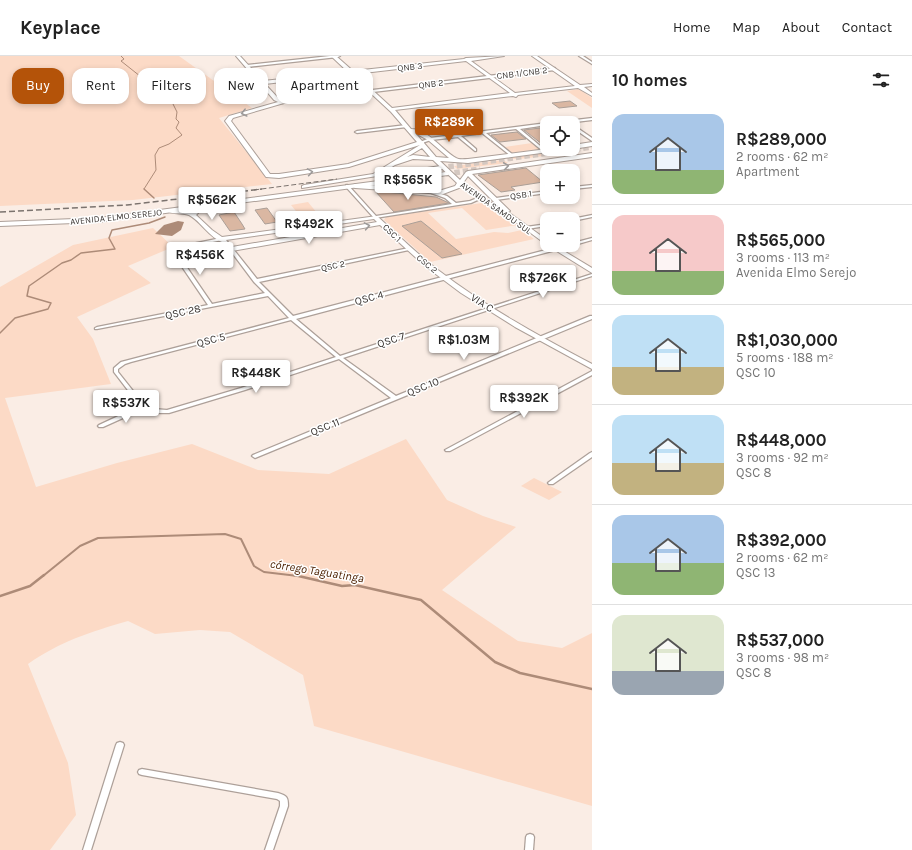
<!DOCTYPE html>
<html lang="en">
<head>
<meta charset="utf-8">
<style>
  :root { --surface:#fff; --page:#f2f2f2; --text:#222; --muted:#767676; --line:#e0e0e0; --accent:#b45309 }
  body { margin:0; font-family:Karla,sans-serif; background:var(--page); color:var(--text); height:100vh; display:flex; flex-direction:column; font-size:15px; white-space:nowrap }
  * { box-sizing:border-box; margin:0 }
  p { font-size:13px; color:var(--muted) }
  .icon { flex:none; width:22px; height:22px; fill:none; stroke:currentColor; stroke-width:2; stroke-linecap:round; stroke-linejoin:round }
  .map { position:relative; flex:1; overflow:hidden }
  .details { display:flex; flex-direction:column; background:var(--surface); width:320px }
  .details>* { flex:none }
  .guide { position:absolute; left:12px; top:12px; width:380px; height:36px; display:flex; gap:8px }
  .buttons { position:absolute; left:540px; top:60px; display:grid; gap:8px }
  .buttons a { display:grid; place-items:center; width:40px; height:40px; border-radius:8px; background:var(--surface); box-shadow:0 2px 6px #0003; font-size:20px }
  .price { position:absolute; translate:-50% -34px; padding:0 9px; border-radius:4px; background:#fff; color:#222; font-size:13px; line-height:26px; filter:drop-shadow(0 1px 2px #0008) }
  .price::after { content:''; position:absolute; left:50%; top:24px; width:12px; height:9px; margin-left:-6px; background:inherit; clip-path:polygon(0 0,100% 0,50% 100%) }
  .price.current { background:var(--accent); color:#fff }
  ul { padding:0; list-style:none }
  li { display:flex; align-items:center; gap:12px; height:100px; padding:0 20px }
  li+li { border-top:1px solid var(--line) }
  li span { display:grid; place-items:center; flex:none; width:112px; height:80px; border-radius:12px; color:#555 }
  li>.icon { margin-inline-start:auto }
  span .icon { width:48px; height:48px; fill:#fffc; stroke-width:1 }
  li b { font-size:17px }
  h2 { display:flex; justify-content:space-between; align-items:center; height:48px; padding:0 20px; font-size:17px }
  .tag { padding:0 14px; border-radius:12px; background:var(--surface); box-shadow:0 2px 6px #0003; font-size:14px; line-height:36px }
  .tag.current { background:var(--accent); color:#fff }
  header { display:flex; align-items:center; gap:24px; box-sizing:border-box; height:56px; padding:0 20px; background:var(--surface); border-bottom:1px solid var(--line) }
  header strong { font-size:19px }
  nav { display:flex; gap:22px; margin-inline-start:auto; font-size:14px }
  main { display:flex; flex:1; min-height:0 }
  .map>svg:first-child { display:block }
</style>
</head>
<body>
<header>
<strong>Keyplace</strong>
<nav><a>Home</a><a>Map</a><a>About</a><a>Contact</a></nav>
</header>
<main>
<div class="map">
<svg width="592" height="794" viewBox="0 0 592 794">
  <rect width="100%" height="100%" fill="#faede5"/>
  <g fill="#fcdac6">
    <path d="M 0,0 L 179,0 L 252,52 L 219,62 L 272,128 L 133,144 L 0,150 Z"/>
    <path d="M 579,33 L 592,42 L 592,52 L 567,35 Z"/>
    <path d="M 532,87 L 539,93 L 512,97 L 505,91 Z"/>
    <path d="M 592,90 C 582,92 515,108 507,101 Z"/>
    <path d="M 503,104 L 508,107 L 457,113 L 454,110 Z"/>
    <path d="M 308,146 L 317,157 L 300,160 L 291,149 Z"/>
    <path d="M 482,147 L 518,169 L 486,174 L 462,152 L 428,157 L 456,183 L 494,176 L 508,177 L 522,174 L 534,183 L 430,206 L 384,164 L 386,161 Z"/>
    <path d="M 153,172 L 173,191 L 128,210 L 151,227 L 77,261 L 93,283 L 111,328 L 5,342 L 36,431 L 117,407 L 192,388 L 258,414 L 329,418 L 406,383 L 447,444 L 483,460 L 516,471 L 442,534 L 518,585 L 562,592 L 592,577 L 592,750 L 314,670 L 303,619 L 230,576 L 200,574 L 155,578 L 128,565 C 90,576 61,585 28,608 L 68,707 L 76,759 L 50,794 L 0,794 L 0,231 L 73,189 Z"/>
    <path d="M 534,422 L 562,436 L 549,444 L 521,430 Z"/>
  </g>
  <path fill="#ad8b78" d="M 178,165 L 184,166 L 181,174 L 172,180 L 155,178 L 164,169 Z"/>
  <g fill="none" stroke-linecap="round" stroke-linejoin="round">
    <path stroke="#ad8b78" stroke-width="1" d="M 121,0 L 124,3 L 121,5 L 150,28 L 154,35 L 172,46 L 177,56 L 176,63 L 179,66 L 176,72 L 182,79 L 169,88 L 159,92 L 155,99 L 156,114 L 144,133 L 145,134"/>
    <g stroke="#ad8b78" stroke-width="1.5">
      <path d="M 144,133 L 154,142"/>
      <path d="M 0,277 L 15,262 L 48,253 L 51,247 L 27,240 L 29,230 L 62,207 L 71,204 L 81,197 L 115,193 L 109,182 L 112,174 L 149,167 L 165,161"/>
    </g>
    <path stroke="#ad8b78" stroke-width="2" d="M 43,520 L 80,490 L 98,482 L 225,478 L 241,483 L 254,510 L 264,516 L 298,520"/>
    <g stroke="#ad8b78" stroke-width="2.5">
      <path d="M 294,519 L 342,530 L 355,529 L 421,544 L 495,606 L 520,617 L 592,633"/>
      <path d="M 0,540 L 30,530 L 44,519"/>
    </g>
  </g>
  <g fill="#dab7a2" stroke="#ab9f97">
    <path d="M 570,45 L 577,50 L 559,52 L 552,47 Z"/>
    <path d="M 540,72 L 547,78 L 547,92 L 524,74 Z"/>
    <path d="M 517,76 L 526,83 L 500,86 L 491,79 Z"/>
    <path d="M 526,112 L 543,126 L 511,131 L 515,134 L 501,136 L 478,119 Z"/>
    <path d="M 375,135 L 436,141 L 449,147 L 394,156 Z"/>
    <path d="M 267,152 L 277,166 L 265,168 L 255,154 Z"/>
    <path d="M 234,156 L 242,168 L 245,173 L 230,175 L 219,159 Z"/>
    <path d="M 421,165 L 462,198 L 442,202 L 402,170 Z"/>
  </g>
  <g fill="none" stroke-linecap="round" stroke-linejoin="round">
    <g stroke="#d4c8c1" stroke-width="5.5" stroke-dasharray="5.5 3" stroke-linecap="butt">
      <path d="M 440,112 L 592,91"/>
      <path d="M 446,118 L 480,113"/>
    </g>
    <g stroke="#ada099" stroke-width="2.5">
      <g id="street">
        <path d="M 330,0 L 340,0 L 338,1 L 247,11 L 245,10 L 247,9 Z"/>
        <path d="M 579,0 L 583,0 L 592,6 L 592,8 Z"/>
        <path d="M 554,12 L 555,12 L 555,14 L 282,47 L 280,46 L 282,45 Z"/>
        <path d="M 592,62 L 592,64 L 567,67 L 556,67 L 558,66 Z"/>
        <path d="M 547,67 L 547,69 L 520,73 L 545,94 L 545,96 L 544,96 L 516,73 L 486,77 L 512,98 L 512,100 L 511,100 L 482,77 L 461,80 L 476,93 L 476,95 L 475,95 L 458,81 L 431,84 L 422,87 L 420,86 L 430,82 Z"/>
        <path d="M 406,69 L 407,69 L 407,71 L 357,77 L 355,76 L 357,75 Z"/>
        <path d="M 573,69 L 592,82 L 592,85 L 573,72 Z"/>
        <path d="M 346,129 L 348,129 L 376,160 L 452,148 L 445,142 L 431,137 L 431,135 L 432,135 L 447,140 L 456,147 L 470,145 L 480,141 L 482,142 L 471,147 L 375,162 L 374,162 L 346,131 Z"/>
        <path d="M 592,129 L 592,131 L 573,133 L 573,131 Z"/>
        <path d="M 547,135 L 547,137 L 496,144 L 494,143 L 496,142 Z"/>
        <path d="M 592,159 L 592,161 L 573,165 L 573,163 L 572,163 Z"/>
        <path d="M 547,168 L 547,170 L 526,173 L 524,172 L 526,171 Z"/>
        <path d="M 221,182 L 223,183 L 222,184 L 175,194 L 212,248 L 265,237 L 254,226 L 224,186 L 224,184 L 226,184 L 257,223 L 409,192 L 411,193 L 409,194 L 259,226 L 293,260 L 565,189 L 573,189 L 573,187 L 592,182 L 592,184 L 571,190 L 296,263 L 340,300 L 592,218 L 592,220 L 343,302 L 396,340 L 590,260 L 592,260 L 592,263 L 255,402 L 252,400 L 253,399 L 391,342 L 339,303 L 245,334 L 169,357 L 153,357 L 143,353 L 103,371 L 99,371 L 98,370 L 99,369 L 140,350 L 114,316 L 114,312 L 121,306 L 289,262 L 268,240 L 97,273 L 95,273 L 95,272 L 97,271 L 208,249 L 170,193 L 172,192 ZM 291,264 L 336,301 L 241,332 L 167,354 L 154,353 L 145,350 L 118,316 L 118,313 L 125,308 L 131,306 Z"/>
        <path d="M 592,315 L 592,319 L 450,395 L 446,395 L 445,394 Z"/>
        <path d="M 592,396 L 592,401 L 553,428 L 549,428 L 548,427 L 549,426 L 590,397 Z"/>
        <path d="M 120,686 L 123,687 L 124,689 L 91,794 L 83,794 L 116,689 L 117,687 Z"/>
        <path d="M 142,713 L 278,737 C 287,740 288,741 288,750 L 273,794 L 265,794 L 280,750 L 280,745 L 277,743 L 142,719 L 139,718 L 138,716 L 139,714 Z"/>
        <path d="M 530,778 L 533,779 L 534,781 L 533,794 L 525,794 L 526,781 L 527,779 Z"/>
      </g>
    </g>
    <g stroke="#ada099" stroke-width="2">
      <g id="secondary">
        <path d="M 236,0 L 240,0 L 263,25 L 348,16 L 331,0 L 336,0 L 353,15 L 464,3 L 466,2 L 504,0 L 471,5 L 515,37 L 575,30 L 532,0 L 537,0 L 580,29 L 592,28 L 592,30 L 584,31 L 592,37 L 592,40 L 578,32 L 518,39 L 516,41 L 513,40 L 395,54 L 411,73 C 428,73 443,95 456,102 C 459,104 464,103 468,103 L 547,93 L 559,93 L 556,95 L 468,107 L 440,105 L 460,124 L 466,116 L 468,115 L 592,97 L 592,101 L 472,118 L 509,154 L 510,155 L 508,156 L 547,184 L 547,189 L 513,164 L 478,143 L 461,130 L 459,132 L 443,138 L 355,132 L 352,130 L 355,128 L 442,134 L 455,130 L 457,127 L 433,104 L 413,103 L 395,109 L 377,120 L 302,132 L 302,130 L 304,129 L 373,118 L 420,89 L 349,111 L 279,122 L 266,121 L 225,65 L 229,60 L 278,46 L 274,44 ZM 466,5 L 510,37 L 392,52 L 355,18 ZM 350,18 L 391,56 L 417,86 L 348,108 L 279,118 L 270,118 L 231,65 L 233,62 L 284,47 L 284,45 L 278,42 L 265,28 ZM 415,77 L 428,84 L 449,102 L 436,101 L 424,87 L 424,85 L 422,85 ZM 422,92 L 430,101 L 413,99 L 407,101 ZM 468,120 L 500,152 L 482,141 L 463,127 Z"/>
        <path d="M 592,86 L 592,90 L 573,93 L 573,89 Z"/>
        <path d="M 209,148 L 212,150 L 211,151 L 199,156 L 196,159 L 212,174 L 222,181 L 377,160 C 397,178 417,198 438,214 C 486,251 539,280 592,308 L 592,313 L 515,271 L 461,237 L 425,210 L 380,169 L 232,195 L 229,193 L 232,191 L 377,166 L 374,163 L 226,184 L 226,186 L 224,187 C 208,181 201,165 189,159 C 182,156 173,159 167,155 C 174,151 185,154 192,157 L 195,154 Z"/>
        <path d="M 547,189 L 554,189 L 592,212 L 592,217 Z"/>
      </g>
    </g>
    <g stroke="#ada099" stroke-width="2">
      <g id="primary">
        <path d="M 440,110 L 443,112 L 442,113 L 408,119 L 405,117 L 408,115 Z"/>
        <path d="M 446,116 L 449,118 L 448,119 L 99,166 L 0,170 L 0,166 L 99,162 Z"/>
      </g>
    </g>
    <use href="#street" fill="#fff" fill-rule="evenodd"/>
    <use href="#secondary" fill="#fff" fill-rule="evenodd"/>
    <use href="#primary" fill="#fff" fill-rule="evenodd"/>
    <path stroke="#7b736e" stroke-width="1" stroke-dasharray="5 2.5" stroke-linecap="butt" d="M 254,134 L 337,123"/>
    <path stroke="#7b736e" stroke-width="1.5" stroke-dasharray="6 3" stroke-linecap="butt" d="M 0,156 L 127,149 L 262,133"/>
  </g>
  <defs><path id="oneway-chevron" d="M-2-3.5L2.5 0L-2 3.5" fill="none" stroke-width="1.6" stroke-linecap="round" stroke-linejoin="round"/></defs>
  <g stroke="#9d9a99">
    <use href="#oneway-chevron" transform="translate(244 57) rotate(166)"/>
    <use href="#oneway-chevron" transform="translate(506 110) rotate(-8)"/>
    <use href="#oneway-chevron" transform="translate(310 116) rotate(-9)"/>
    <use href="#oneway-chevron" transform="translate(367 170) rotate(-10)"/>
  </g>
  <g text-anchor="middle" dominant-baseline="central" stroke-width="3" stroke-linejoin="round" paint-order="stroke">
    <g font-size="9" fill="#3b3633" stroke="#fff">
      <text transform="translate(410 11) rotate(-6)">QNB 3</text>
      <text transform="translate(522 17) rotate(-7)">CNB 1/CNB 2</text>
      <text transform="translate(431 28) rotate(-7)">QNB 2</text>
      <text transform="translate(521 139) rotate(-8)">QSB 1</text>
      <text transform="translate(496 152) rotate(35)">AVENIDA SAMDU SUL</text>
      <text transform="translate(116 161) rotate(-6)">AVENIDA ELMO SEREJO</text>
      <text transform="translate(392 177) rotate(44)">CSC 1</text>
      <text transform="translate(427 208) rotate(39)">CSC 2</text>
      <text transform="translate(333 210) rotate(-12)">QSC 2</text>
    </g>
    <g font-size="11" fill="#3b3633" stroke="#fff">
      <text transform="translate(369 242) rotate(-15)">QSC 4</text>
      <text transform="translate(482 247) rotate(33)">VIA C</text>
      <text transform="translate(183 256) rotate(-12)">QSC 28</text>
      <text transform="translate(211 284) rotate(-15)">QSC 5</text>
      <text transform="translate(391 284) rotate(-18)">QSC 7</text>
      <text transform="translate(423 331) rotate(-22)">QSC 10</text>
      <text transform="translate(325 371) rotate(-22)">QSC 11</text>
    </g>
    <g font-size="12" font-style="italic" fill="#4c2000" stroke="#fff">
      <text transform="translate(317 515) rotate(9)">córrego Taguatinga</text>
    </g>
  </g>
</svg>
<div class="buttons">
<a><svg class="icon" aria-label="locate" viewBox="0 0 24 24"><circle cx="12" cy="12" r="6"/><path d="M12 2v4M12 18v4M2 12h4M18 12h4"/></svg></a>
<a>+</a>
<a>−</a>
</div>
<b class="price current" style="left:449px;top:87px">R$289K</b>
<b class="price" style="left:408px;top:145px">R$565K</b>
<b class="price" style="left:212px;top:165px">R$562K</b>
<b class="price" style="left:309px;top:189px">R$492K</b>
<b class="price" style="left:200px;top:220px">R$456K</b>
<b class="price" style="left:543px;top:243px">R$726K</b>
<b class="price" style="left:464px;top:305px">R$1.03M</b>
<b class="price" style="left:256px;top:338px">R$448K</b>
<b class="price" style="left:524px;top:363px">R$392K</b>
<b class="price" style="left:126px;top:368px">R$537K</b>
<div class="guide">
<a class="tag current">Buy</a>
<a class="tag">Rent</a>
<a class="tag">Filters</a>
<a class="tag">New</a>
<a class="tag">Apartment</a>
</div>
</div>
<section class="details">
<h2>10 homes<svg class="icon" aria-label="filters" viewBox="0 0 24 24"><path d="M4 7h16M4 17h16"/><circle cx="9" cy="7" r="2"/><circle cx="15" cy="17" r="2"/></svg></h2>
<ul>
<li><span style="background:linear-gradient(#a9c7e8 70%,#8fb573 0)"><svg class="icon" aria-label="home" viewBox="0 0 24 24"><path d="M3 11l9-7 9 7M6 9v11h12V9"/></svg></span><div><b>R$289,000</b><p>2 rooms · 62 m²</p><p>Apartment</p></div></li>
<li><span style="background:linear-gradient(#f6c9c9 70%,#8fb573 0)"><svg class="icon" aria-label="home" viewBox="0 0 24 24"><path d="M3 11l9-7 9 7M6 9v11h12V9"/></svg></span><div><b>R$565,000</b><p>3 rooms · 113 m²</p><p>Avenida Elmo Serejo</p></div></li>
<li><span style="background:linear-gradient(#bfe0f5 65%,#c2b280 0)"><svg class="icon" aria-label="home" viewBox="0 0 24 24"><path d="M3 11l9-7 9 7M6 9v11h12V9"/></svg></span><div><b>R$1,030,000</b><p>5 rooms · 188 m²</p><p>QSC 10</p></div></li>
<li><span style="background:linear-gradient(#bfe0f5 60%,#c2b280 0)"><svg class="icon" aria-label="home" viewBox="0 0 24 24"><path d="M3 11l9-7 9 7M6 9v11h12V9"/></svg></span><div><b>R$448,000</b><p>3 rooms · 92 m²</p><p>QSC 8</p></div></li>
<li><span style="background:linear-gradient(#a9c7e8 60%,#8fb573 0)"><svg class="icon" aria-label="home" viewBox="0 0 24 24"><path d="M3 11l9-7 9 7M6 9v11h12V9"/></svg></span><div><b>R$392,000</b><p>2 rooms · 62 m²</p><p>QSC 13</p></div></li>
<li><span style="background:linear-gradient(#dfe7d0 70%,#9aa5b1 0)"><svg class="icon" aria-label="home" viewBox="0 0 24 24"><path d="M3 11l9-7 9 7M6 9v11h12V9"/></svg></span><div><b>R$537,000</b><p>3 rooms · 98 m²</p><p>QSC 8</p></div></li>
</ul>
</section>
</main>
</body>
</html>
